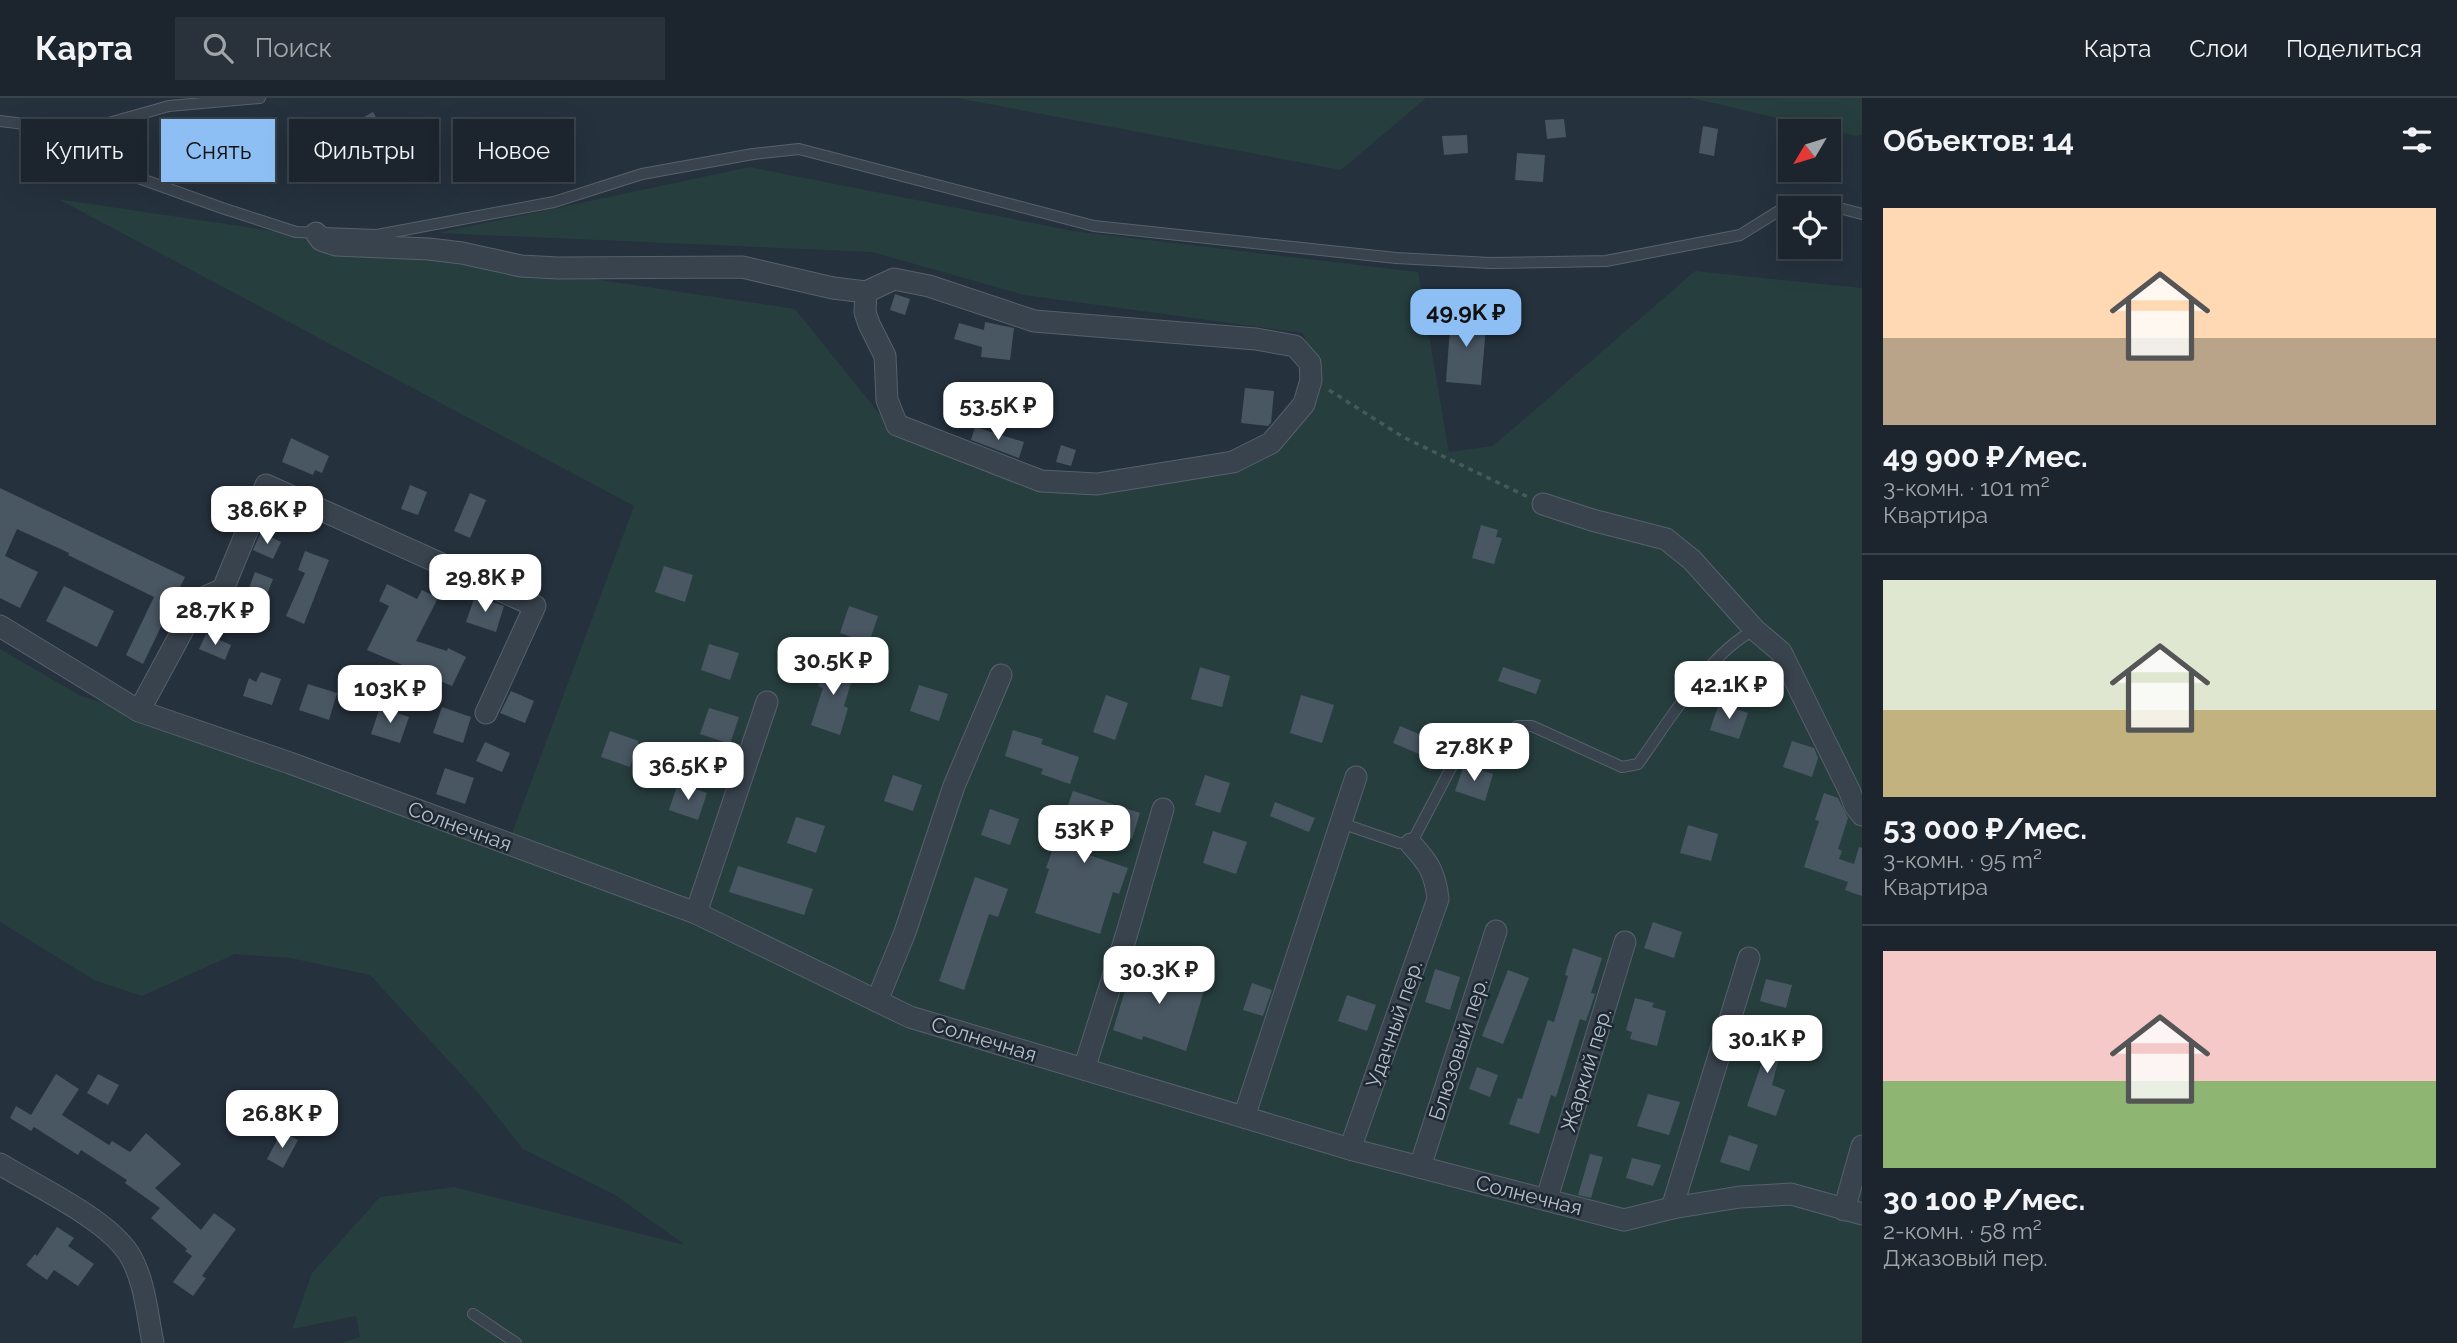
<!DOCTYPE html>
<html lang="ru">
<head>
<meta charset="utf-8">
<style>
  :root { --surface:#1c252e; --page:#29313a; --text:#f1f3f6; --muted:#a0a5aa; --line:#3a424a; --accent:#8dbff5 }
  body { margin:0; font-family:Raleway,sans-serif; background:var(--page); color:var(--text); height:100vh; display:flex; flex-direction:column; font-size:26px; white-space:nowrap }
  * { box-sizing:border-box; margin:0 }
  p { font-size:23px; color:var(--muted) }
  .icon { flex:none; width:38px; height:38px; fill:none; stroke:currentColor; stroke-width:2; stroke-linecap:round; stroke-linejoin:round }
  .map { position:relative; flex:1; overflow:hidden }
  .panel { display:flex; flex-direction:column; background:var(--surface); width:595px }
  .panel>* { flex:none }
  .guide { position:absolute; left:21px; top:21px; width:665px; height:63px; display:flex; gap:14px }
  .needle { width:46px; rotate:232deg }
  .controls { position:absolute; left:1778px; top:21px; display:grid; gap:14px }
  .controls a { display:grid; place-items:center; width:63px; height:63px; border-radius:0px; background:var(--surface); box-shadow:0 7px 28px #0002,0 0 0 2px var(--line); font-size:35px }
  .price { position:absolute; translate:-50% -60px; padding:0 16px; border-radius:14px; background:#fff; color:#222; font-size:23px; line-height:46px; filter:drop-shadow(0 2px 4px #0008) }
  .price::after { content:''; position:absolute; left:50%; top:42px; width:21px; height:16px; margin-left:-10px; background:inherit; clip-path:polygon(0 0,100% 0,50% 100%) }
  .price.active { background:var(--accent); color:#111 }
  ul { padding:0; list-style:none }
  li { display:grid; align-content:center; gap:14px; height:371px; padding:0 21px }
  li+li { border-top:2px solid var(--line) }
  li span { display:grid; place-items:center; height:217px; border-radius:0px; color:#555 }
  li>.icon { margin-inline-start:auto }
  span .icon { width:126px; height:126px; fill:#fffc; stroke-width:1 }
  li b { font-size:30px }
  h2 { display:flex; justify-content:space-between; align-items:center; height:84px; padding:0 21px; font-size:30px }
  .chip { padding:0 24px; border-radius:0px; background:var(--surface); box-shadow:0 7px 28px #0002,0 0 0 2px var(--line); font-size:24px; line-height:63px }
  .chip.active { background:var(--accent); color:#111 }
  header { display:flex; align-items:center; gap:42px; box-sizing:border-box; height:98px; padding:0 35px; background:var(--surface); border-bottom:2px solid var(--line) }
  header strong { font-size:33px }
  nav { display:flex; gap:38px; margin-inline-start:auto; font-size:24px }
  .search { width:490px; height:63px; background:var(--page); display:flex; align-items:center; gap:18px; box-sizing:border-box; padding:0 24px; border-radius:0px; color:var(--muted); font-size:26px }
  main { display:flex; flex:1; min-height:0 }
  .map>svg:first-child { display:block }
</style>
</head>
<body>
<header>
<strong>Карта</strong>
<div class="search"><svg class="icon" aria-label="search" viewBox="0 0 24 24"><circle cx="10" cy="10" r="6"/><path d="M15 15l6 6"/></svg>Поиск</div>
<nav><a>Карта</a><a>Слои</a><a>Поделиться</a></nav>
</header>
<main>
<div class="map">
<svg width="1862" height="1245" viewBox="0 0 1862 1245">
  <rect width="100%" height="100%" fill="#25313d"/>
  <g fill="#273e3e">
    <path d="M 956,0 L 1426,0 L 1341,72 Z"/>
    <path d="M 1691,0 L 1862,0 L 1862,37 L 1856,38 Z"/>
    <path d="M 750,69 L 1073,133 L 1418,174 L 1449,354 L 1493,348 L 1695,173 L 1862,190 L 1862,1245 L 340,1245 L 360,1239 L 356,1218 L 292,1231 L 312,1175 L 380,1099 L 454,1089 L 685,1147 L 615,1097 L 523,1051 L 480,997 L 370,877 L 290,860 L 235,856 L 142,898 L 94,882 L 0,824 L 0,551 L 81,598 L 290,665 L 505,754 L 634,408 L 58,101 L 795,211 L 895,335 L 1095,391 L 1260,347 L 1320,279 L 1303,235 L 1024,197 L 872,154 L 438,135 Z"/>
  </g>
  <g fill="#495763">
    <path d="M 373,14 L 385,35 L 354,52 L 367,71 L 355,79 L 331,44 L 356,27 L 355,24 Z"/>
    <path d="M 1564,21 L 1566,39 L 1547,41 L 1545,22 Z"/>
    <path d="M 197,22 L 244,25 L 244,44 L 225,44 L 225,41 L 197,41 Z"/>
    <path d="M 1703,28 L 1718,31 L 1714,58 L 1699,55 Z"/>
    <path d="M 1467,37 L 1468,55 L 1444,57 L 1442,38 Z"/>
    <path d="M 252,50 L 271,51 L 270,70 L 252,70 Z"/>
    <path d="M 1517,55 L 1545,57 L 1543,84 L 1515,82 Z"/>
    <path d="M 895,196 L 910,201 L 905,217 L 890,212 Z"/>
    <path d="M 1451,216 L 1487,218 L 1481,287 L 1446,284 Z"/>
    <path d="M 985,224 L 1014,230 L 1010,262 L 981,259 L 982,249 L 954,241 L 959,225 L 984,232 Z"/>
    <path d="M 1245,290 L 1274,293 L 1271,325 L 1268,328 L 1241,325 Z"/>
    <path d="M 975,329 L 1024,344 L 1019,360 L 971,342 Z"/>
    <path d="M 291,340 L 329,358 L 322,375 L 315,372 L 313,377 L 282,364 Z"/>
    <path d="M 1061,347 L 1076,352 L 1071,368 L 1056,364 Z"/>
    <path d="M 410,387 L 427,394 L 418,417 L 401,411 Z"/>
    <path d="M 0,390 L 185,479 L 143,566 L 126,557 L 154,499 L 68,457 L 69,455 L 17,431 L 5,458 L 38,474 L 20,510 L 0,500 Z"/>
    <path d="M 470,395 L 486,402 L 470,440 L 454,433 Z"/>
    <path d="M 1481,427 L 1498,432 L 1496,439 L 1502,440 L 1494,466 L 1472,460 Z"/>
    <path d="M 261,434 L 281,444 L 273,461 L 253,452 Z"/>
    <path d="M 305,453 L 329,462 L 304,526 L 286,518 L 305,475 L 298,472 Z"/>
    <path d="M 664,468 L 693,477 L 685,504 L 655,494 Z"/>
    <path d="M 255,474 L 273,481 L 263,507 L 245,500 Z"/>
    <path d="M 387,486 L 417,501 L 422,492 L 438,500 L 416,543 L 447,553 L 448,550 L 466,559 L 452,588 L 367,552 L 389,508 L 379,503 Z"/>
    <path d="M 64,488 L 114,513 L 97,549 L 46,523 Z"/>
    <path d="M 475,498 L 504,508 L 496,534 L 466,524 Z"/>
    <path d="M 849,508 L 878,518 L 869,545 L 840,535 Z"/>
    <path d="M 206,536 L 231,547 L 225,562 L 199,551 Z"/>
    <path d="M 709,546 L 739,555 L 730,582 L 701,572 Z"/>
    <path d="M 826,562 L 855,572 L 844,608 L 848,610 L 840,637 L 811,627 L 823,590 L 818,588 Z"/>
    <path d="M 1200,569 L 1230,578 L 1222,609 L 1191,601 Z"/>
    <path d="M 1503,569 L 1541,582 L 1536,596 L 1498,583 Z"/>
    <path d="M 261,574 L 281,581 L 272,607 L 243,598 L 249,580 L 256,584 Z"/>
    <path d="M 308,586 L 337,595 L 329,622 L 299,612 Z"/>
    <path d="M 919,587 L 948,596 L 939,623 L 910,613 Z"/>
    <path d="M 511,593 L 534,603 L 525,625 L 500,615 Z"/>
    <path d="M 1106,597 L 1128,605 L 1115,642 L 1093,634 Z"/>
    <path d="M 1301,597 L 1334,607 L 1322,645 L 1290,635 Z"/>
    <path d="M 1719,605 L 1748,615 L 1739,641 L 1710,632 Z"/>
    <path d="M 380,609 L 409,619 L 400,645 L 371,636 Z"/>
    <path d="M 442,609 L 471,619 L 463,645 L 433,635 Z"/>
    <path d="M 709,610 L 739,619 L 730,646 L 700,636 Z"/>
    <path d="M 1400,628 L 1440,645 L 1433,662 L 1393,645 Z"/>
    <path d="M 1013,632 L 1043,641 L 1041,646 L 1079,659 L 1070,686 L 1041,676 L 1043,671 L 1005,658 Z"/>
    <path d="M 610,633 L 639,643 L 630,669 L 601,659 Z"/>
    <path d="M 1792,643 L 1814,650 L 1818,660 L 1812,679 L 1783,669 Z"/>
    <path d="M 485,644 L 510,655 L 502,674 L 476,663 Z"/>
    <path d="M 1464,667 L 1493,676 L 1485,703 L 1455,693 Z"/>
    <path d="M 445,670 L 474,680 L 465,706 L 436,696 Z"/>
    <path d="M 893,677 L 922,687 L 913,713 L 884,703 Z"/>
    <path d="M 1205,677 L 1230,685 L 1220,715 L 1195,707 Z"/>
    <path d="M 678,685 L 707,695 L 698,722 L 669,712 Z"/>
    <path d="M 1073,693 L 1140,715 L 1132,741 L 1092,729 L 1083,755 L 1128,770 L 1119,796 L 1113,794 L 1100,836 L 1035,815 L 1049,771 L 1046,770 Z"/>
    <path d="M 1824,695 L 1838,700 L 1848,720 L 1838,751 L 1842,753 L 1839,761 L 1854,766 L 1859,749 L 1862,750 L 1862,798 L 1845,792 L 1848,784 L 1804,769 L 1819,723 L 1815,722 Z"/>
    <path d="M 1275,704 L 1315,720 L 1309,734 L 1270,718 Z"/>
    <path d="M 990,711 L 1019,721 L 1010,747 L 981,737 Z"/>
    <path d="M 796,719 L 825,728 L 816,755 L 787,745 Z"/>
    <path d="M 1688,727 L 1718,736 L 1711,763 L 1680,755 Z"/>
    <path d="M 1213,733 L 1247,744 L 1236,776 L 1203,765 Z"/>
    <path d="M 738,768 L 813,791 L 804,817 L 729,794 Z"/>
    <path d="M 975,779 L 1008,791 L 998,819 L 989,816 L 964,892 L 939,883 Z"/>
    <path d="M 1653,824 L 1682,834 L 1674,860 L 1644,850 Z"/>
    <path d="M 1573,850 L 1602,860 L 1591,895 L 1595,896 L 1586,923 L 1580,921 L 1556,999 L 1551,997 L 1539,1036 L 1509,1026 L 1518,1000 L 1522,1001 L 1548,922 L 1554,924 L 1568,878 L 1565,877 Z"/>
    <path d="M 1135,859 L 1164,869 L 1162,875 L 1205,889 L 1186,953 L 1143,938 L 1142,942 L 1113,932 Z"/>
    <path d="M 1435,871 L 1460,879 L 1450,912 L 1425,904 Z"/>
    <path d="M 1508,872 L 1529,880 L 1503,946 L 1482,938 Z"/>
    <path d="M 1766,881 L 1792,887 L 1786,910 L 1760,903 Z"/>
    <path d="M 1252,885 L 1272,892 L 1263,918 L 1243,912 Z"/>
    <path d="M 1347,897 L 1376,907 L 1367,933 L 1338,923 Z"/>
    <path d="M 1635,900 L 1654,905 L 1652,909 L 1666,913 L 1657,948 L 1630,941 L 1632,934 L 1626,932 Z"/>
    <path d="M 1759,934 L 1784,941 L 1772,987 L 1785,992 L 1776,1018 L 1747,1008 L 1763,961 L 1752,958 Z"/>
    <path d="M 1477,969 L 1498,977 L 1490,999 L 1469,991 Z"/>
    <path d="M 56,976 L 79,991 L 62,1017 L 109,1047 L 112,1043 L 130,1054 L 146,1035 L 181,1066 L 155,1090 L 201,1132 L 214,1115 L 236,1131 L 202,1178 L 206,1180 L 193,1198 L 173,1184 L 192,1158 L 185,1153 L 187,1151 L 151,1120 L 160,1110 L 125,1085 L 127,1082 L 81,1052 L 78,1057 L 34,1029 L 31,1033 L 10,1020 L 16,1008 L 31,1017 Z"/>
    <path d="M 98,976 L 119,987 L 108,1007 L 87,995 Z"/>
    <path d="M 1648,996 L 1680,1004 L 1669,1037 L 1637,1028 Z"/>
    <path d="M 282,1033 L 298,1042 L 283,1070 L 267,1061 Z"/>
    <path d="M 1729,1037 L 1758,1047 L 1749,1073 L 1720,1064 Z"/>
    <path d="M 1590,1056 L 1603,1059 L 1591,1100 L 1578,1097 Z"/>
    <path d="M 1632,1060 L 1661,1067 L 1653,1088 L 1626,1080 Z"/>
    <path d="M 57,1129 L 74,1140 L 68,1148 L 94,1166 L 78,1188 L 54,1172 L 47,1182 L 26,1167 L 35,1156 L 37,1158 Z"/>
  </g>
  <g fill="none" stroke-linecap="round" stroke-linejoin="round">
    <g stroke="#57616b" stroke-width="12">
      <g id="lane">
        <path d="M 0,23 L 80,33 L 169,8 L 260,0"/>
        <path d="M 80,33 L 119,73 L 222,110 L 296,134 L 377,137 L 554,104 L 642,76 L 753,56 L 799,51 L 1094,128 L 1396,160 L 1490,165 L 1606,163 L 1740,137 L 1785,109 L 1809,102 L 1862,116"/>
        <path d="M 1341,725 L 1399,745 L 1411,746 L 1454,664 L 1468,653 L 1500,645 L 1517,628 L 1532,628 L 1622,669 L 1638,666 C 1667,626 1710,553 1755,532"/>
        <path d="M 473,1216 L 516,1245"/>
      </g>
    </g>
    <g stroke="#57616b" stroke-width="23">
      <g id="street">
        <path d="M 316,135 L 321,142 L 336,147 L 429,151 L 462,155 L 521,168 L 558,170 L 742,169 L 833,190 L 866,194 L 894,181 L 929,188 L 1034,223 L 1256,241 L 1295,248 L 1310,265 L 1311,282 L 1304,306 L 1271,345 L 1233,364 L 1097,386 L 1041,383 L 897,327 L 887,302 L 885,258 L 869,226 L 865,214 L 866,194"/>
        <path d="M 1543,406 L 1592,422 L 1666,441 L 1692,462 L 1755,532 L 1781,554 L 1850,694 L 1855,708 L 1862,717"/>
        <path d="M 0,528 L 139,613 L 290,665 L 696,815 L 910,919 L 1350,1051 L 1624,1122 L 1672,1110 L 1740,1099 L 1791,1096 L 1862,1116"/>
        <path d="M 139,613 L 199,502 L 223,491 L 266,387 L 535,508 L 486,615"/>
        <path d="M 696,815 L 767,604"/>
        <path d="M 877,903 L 905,834 L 954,688 L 1001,577"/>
        <path d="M 1084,971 L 1127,835 L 1163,711"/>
        <path d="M 1244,1019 L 1356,679"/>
        <path d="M 1350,1051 L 1438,801 C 1435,775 1429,765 1411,746"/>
        <path d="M 0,1066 C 36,1088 107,1121 129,1156 C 145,1182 147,1216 153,1245"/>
        <path d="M 1420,1069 L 1496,833"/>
        <path d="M 1547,1100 L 1625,844"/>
        <path d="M 1672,1110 L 1749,860"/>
        <path d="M 1844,1112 L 1862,1048"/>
      </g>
    </g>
    <path stroke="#455a5b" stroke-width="3.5" stroke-dasharray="5 5" stroke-linecap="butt" d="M 1329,292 L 1403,339 L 1528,399"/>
    <use href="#lane" stroke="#39434d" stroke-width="10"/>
    <use href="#street" stroke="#39434d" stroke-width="21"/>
  </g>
  <g text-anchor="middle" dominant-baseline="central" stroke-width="5" stroke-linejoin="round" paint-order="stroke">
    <g font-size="21" fill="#b5bec8" stroke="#1e2832">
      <text transform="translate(460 728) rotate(20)">Солнечная</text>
      <text transform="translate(1394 926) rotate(-71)">Удачный пер.</text>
      <text transform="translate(984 941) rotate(17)">Солнечная</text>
      <text transform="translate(1458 951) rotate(-72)">Блюзовый пер.</text>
      <text transform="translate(1586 972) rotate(-73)">Жаркий пер.</text>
      <text transform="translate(1529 1097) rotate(14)">Солнечная</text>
    </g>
  </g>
</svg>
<div class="controls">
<a><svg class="needle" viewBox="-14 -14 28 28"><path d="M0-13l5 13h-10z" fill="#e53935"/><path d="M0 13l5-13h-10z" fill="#a0a5aa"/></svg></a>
<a><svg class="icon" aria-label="locate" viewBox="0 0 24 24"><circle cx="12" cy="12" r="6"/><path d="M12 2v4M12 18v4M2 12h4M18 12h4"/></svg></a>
</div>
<b class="price active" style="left:1466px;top:251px">49.9K ₽</b>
<b class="price" style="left:998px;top:344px">53.5K ₽</b>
<b class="price" style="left:267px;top:448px">38.6K ₽</b>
<b class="price" style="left:485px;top:516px">29.8K ₽</b>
<b class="price" style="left:215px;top:549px">28.7K ₽</b>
<b class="price" style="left:833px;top:599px">30.5K ₽</b>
<b class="price" style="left:1729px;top:623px">42.1K ₽</b>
<b class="price" style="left:390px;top:627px">103K ₽</b>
<b class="price" style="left:1474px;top:685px">27.8K ₽</b>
<b class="price" style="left:688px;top:704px">36.5K ₽</b>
<b class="price" style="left:1084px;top:767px">53K ₽</b>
<b class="price" style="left:1159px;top:908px">30.3K ₽</b>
<b class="price" style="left:1767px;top:977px">30.1K ₽</b>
<b class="price" style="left:282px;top:1052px">26.8K ₽</b>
<div class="guide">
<a class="chip">Купить</a>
<a class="chip active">Снять</a>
<a class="chip">Фильтры</a>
<a class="chip">Новое</a>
</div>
</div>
<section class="panel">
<h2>Объектов: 14<svg class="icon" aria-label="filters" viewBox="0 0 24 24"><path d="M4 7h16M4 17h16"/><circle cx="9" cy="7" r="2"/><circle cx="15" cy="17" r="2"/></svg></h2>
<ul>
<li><span style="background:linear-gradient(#ffd9b3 60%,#b9a48a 0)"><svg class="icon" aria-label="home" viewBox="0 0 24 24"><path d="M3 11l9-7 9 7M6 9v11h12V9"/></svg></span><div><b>49 900 ₽/мес.</b><p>3-комн. · 101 m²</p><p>Квартира</p></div></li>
<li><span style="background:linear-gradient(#dfe7d0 60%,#c2b280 0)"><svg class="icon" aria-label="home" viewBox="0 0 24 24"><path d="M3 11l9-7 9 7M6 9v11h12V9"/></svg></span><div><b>53 000 ₽/мес.</b><p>3-комн. · 95 m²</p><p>Квартира</p></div></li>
<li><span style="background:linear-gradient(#f6c9c9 60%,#8fb573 0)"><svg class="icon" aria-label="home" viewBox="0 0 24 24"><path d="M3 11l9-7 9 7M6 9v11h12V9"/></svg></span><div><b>30 100 ₽/мес.</b><p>2-комн. · 58 m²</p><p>Джазовый пер.</p></div></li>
</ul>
</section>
</main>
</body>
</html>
